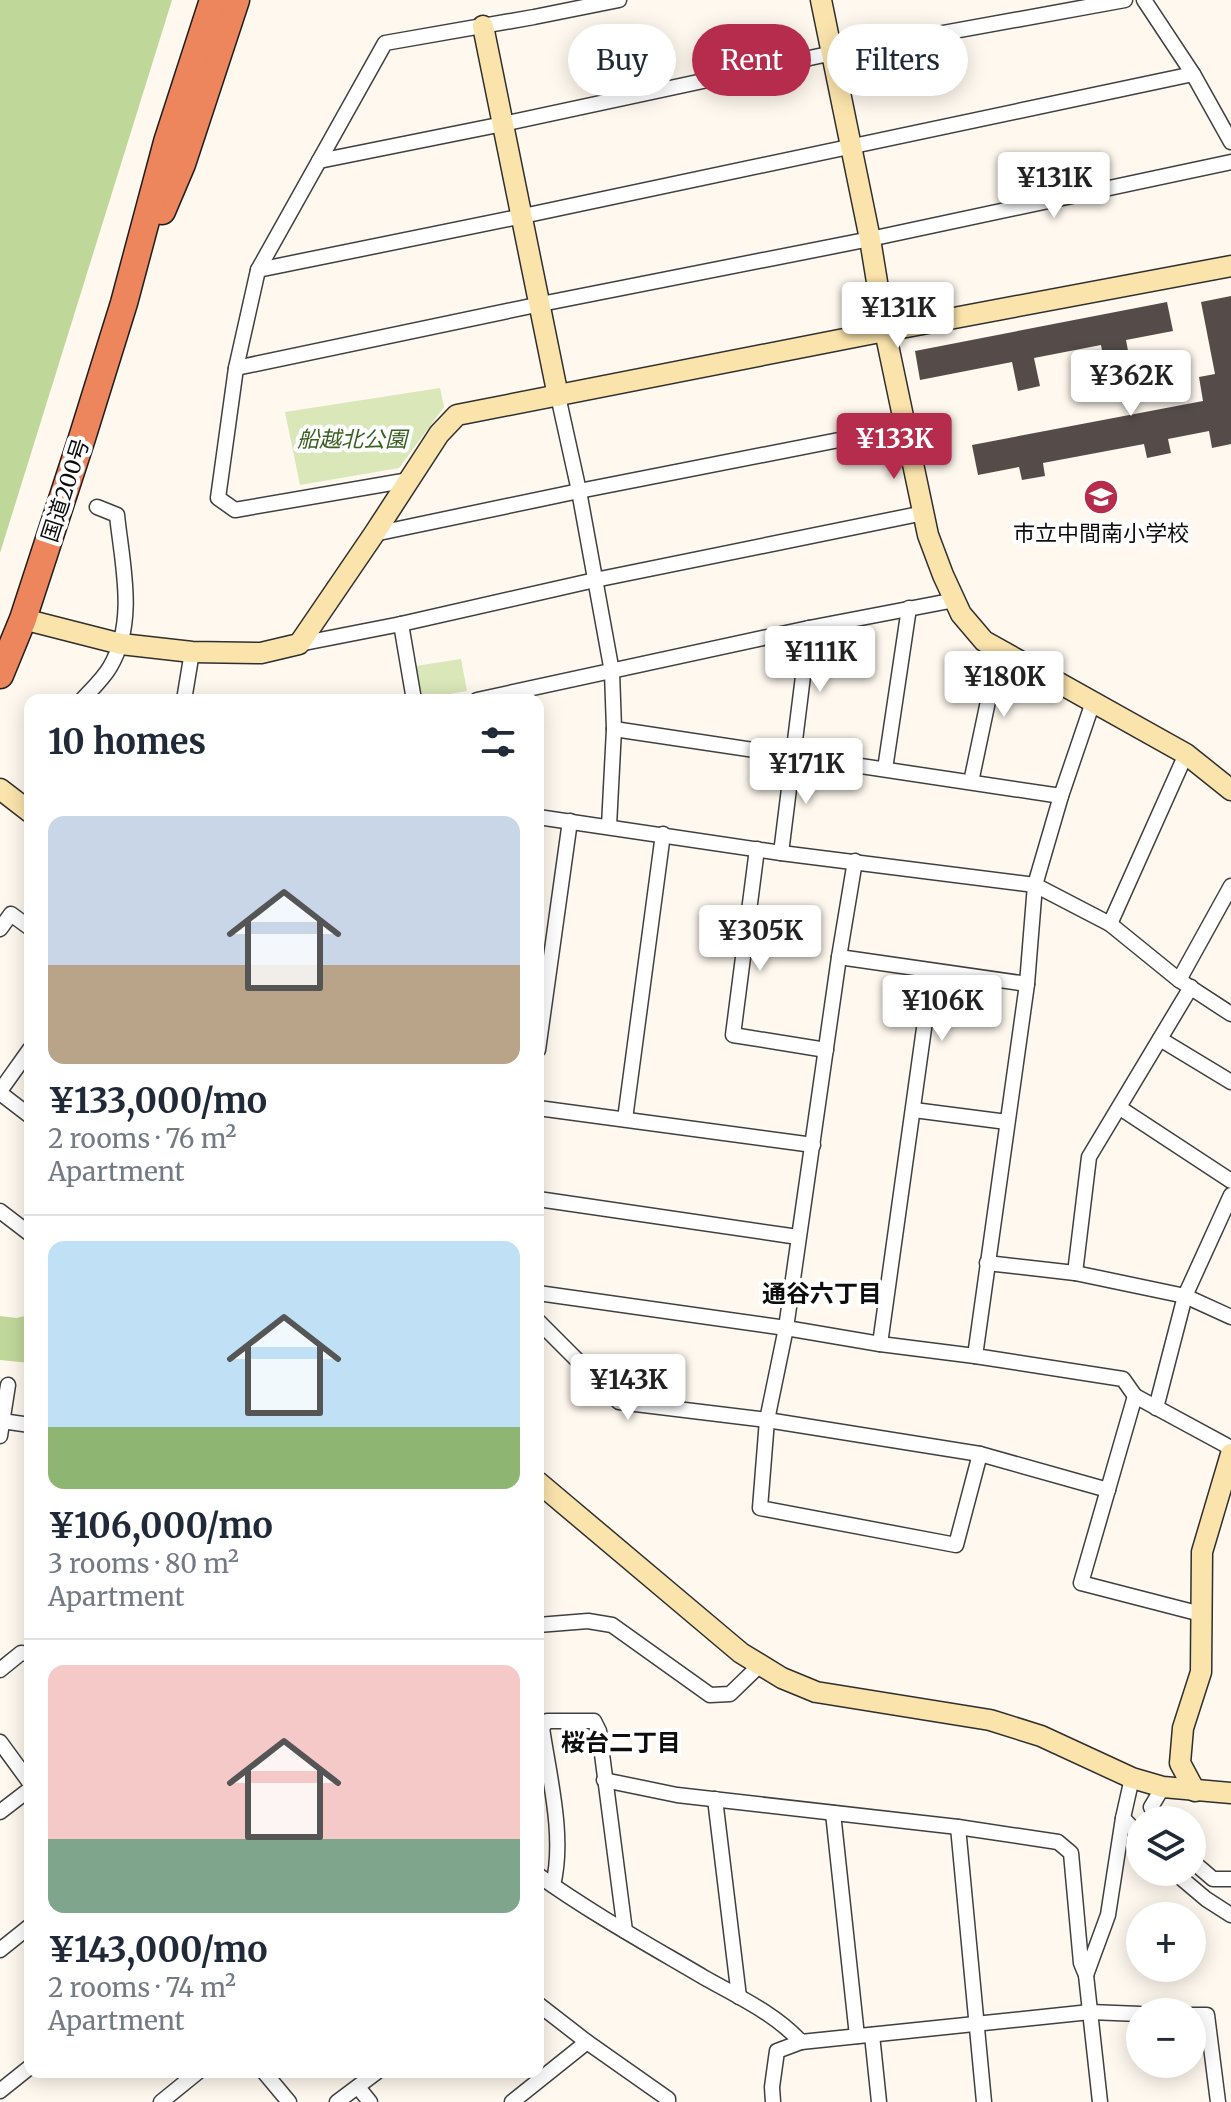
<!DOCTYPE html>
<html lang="en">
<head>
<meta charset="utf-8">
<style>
  :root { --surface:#fff; --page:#f6f6f7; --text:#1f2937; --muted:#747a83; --line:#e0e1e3; --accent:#b62c4c }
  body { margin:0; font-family:Merriweather,"Noto Sans JP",serif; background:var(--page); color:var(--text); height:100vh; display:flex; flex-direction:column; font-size:30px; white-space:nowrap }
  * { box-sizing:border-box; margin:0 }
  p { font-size:26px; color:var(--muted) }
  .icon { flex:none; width:44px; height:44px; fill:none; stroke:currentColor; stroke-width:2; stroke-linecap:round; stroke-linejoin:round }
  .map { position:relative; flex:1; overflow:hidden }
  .panel { position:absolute; left:24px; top:694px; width:520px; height:1384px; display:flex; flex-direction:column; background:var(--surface); border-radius:16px; box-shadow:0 4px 20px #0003 }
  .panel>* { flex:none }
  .hud { position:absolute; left:568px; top:24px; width:542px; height:72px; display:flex; gap:16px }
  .fabs { position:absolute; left:1126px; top:1806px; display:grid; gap:16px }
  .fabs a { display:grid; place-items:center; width:80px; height:80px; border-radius:50%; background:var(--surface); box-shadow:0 4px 20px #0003; font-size:40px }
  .price { position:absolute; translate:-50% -68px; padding:0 18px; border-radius:8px; background:#fff; color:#222; font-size:26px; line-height:52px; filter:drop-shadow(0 2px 4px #0008) }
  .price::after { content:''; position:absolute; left:50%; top:48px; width:24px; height:18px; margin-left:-12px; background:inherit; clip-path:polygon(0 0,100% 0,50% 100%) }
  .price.current { background:var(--accent); color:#fff }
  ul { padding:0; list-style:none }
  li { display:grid; align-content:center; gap:16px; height:424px; padding:0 24px }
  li+li { border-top:2px solid var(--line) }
  li span { display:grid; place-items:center; height:248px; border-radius:16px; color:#555 }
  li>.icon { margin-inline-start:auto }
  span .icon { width:144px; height:144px; fill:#fffc; stroke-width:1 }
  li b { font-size:34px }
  h2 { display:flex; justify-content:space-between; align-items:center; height:96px; padding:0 24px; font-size:34px }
  .chip { padding:0 28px; border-radius:36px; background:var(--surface); box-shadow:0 4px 20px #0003; font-size:28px; line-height:72px }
  .chip.current { background:var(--accent); color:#fff }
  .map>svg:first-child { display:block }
</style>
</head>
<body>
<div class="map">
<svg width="1231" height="2102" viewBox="0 0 1231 2102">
  <rect width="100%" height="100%" fill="#fef8ee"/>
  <g fill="#d9e7b9">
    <path d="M 440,388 L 444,407 L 399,468 L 300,485 L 285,412 Z"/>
    <path d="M 461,659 L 467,691 L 422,699 L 416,666 Z"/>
  </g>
  <g fill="#c0d79a">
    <path d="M 0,0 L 172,0 L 0,553 Z"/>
    <path d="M 30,1315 L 30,1363 L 0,1360 L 0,1316 L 16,1318 Z"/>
  </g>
  <g fill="#554c4a">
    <path d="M 1231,296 L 1231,444 L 1212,448 L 1209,431 L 1168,439 L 1171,453 L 1147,458 L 1144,444 L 1043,463 L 1045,476 L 1022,480 L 1019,467 L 978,475 L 972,445 L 1203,401 L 1199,377 L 1215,374 L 1201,302 Z"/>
    <path d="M 1167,302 L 1173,331 L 1126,340 L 1129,356 L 1104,361 L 1101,345 L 1034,358 L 1040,386 L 1018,391 L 1012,362 L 920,380 L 915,351 Z"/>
  </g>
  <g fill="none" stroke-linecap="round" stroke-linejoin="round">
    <g stroke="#404040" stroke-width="17">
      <g id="street">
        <path d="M 1144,0 L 1193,74 L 1231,142"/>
        <path d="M 319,161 L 503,124 L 833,53 L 1125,0"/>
        <path d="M 258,270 L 523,216 L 1193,74"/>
        <path d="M 236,368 L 541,304 L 870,239 L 1231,162"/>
        <path d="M 558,396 L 579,491 L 612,672 L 614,729 L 609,826"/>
        <path d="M 409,480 L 235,510 L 218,498 L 236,368 L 258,270 L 385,43 L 534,17 L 619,0"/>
        <path d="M 374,534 L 579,491 L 905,427"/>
        <path d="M 401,624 L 414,700"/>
        <path d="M 299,644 L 401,624 L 595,580 L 924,513"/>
        <path d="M 82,700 C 91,690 103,679 110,667 C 137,621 122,564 117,515 L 97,507"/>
        <path d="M 184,700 L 192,652"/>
        <path d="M 477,700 L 809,628 L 955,600"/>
        <path d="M 1093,702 L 1061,796 L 1035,885 L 1027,984 L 975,1356 L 1123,1379 L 1135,1396 L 1231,1448"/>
        <path d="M 614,729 L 1061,796"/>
        <path d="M 885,769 L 909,608"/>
        <path d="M 971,782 L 999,649"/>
        <path d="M 538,817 L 781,853 L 1035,885 L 1110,924 L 1179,980 L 1231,1014"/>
        <path d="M 757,849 L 733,1035 L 826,1050"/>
        <path d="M 781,853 L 809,628"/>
        <path d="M 855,861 L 839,957 L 786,1328 L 767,1420 L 760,1508 L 956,1545 L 980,1454"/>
        <path d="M 1110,924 L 1186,754"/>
        <path d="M 0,929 L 11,914 L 30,928"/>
        <path d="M 839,957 L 1027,984"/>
        <path d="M 1179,980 L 1231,886"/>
        <path d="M 1160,1039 L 1231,1082"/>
        <path d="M 538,1050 L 570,821"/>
        <path d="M 0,1091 L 30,1049"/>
        <path d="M 0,1093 L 30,1116"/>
        <path d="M 538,1108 L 813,1145"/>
        <path d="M 1120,1108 L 1231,1181"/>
        <path d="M 914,1110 L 1007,1122"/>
        <path d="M 625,1119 L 663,834"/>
        <path d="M 538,1199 L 798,1237"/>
        <path d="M 0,1211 L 30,1234"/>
        <path d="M 987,1263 L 1075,1273 L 1185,1296 L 1231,1317"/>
        <path d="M 1075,1273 L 1089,1157 L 1191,987"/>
        <path d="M 538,1293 L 786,1328 L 880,1344 L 975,1356"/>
        <path d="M 538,1321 L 619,1402 L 767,1420 L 980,1454 L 1108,1490"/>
        <path d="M 880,1344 L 932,971"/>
        <path d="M 1135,1396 L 1081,1583 L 1201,1614"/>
        <path d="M 1156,1408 L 1185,1296 L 1231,1195"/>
        <path d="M 2,1421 L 30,1425"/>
        <path d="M 0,1436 L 8,1385"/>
        <path d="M 538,1625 L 588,1621 L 612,1625 L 710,1695 L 730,1694 L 760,1665"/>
        <path d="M 0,1670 L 21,1653 L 30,1654"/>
        <path d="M 0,1742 L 30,1783"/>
        <path d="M 604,1780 L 677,1795 L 958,1827 L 1058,1842 L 1071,1853 L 1081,1963 L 1086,1975 L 1100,2102"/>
        <path d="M 715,1799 L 739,1997"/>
        <path d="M 0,1812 L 30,1789"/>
        <path d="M 833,1813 L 857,2036"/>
        <path d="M 1123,1818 L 1140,1836"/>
        <path d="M 1157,1820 L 1151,1807 L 1163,1787"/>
        <path d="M 958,1827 L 984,2102"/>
        <path d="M 1192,1861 L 1213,1879 L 1231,1879"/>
        <path d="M 1174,1872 L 1206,1899 L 1231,1915"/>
        <path d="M 538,1875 C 591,1913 649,1945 705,1978 C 737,1996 776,2014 801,2042 L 1090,2012 L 1140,2014"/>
        <path d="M 553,1885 C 565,1837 549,1776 542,1728 L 547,1721 L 594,1721 L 599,1731 L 625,1931"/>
        <path d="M 0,1950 L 30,1926"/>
        <path d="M 1086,1975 L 1108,1915 L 1123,1818 L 1132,1778"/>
        <path d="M 538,2004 L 587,2042 L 668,2099 L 668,2102"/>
        <path d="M 1192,2015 L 1207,2015 L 1218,2102"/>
        <path d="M 872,2035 L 879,2102"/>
        <path d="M 264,2072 L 289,2102"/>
        <path d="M 358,2087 L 370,2102"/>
        <path d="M 0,2091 L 30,2067"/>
        <path d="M 161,2102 L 198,2072"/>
        <path d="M 337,2102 L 377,2072"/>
        <path d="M 512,2102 L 587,2042"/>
        <path d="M 773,2102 L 772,2087 L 777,2051 L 801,2042"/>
      </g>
    </g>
    <g stroke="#2f2f2f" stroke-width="23">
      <g id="secondary">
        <path d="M 821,0 L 870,239 L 885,331 L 928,535 L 943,575 L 961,614 L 984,641 L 1186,754 L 1231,790"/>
        <path d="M 483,26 L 558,396"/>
        <path d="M 23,619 L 121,644 L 192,652 L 261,653 L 299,644 L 374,534 L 439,434 L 457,415 L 885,331 L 1231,266"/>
        <path d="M 0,789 L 30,812"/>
        <path d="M 538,1482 L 741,1653 L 782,1678 L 816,1692 L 990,1720 L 1041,1736 L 1132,1778 L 1163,1787 L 1231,1793"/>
        <path d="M 1195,1791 L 1180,1763 L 1183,1728 L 1201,1672 L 1202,1552 L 1231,1454"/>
      </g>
    </g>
    <g stroke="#1e1e1e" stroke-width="29">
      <g id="highway">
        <path d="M 162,211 L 182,164 L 236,0"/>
        <path d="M 0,675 L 23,619 L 82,438 L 124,303 L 167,142 L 213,0"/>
      </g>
    </g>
    <use href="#street" stroke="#fff" stroke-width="14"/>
    <use href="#secondary" stroke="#fbe4ac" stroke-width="20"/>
    <use href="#highway" stroke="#ed855d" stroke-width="26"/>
  </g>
  <defs>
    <g id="school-disc" transform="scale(1.8)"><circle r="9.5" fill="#b62c4c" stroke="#fff"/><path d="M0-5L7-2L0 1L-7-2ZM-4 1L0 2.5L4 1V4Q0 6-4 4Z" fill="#fff"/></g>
  </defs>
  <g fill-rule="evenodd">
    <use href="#school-disc" x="1101" y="497"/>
  </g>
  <g text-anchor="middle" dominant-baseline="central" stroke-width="8" stroke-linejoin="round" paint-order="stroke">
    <g font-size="22" font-style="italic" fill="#3a6121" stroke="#fff">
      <text x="352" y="439">船越北公園</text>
    </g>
    <g font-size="22" fill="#0d0d0d" stroke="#fff">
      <text transform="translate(65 490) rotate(-72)">国道200号</text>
    </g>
    <g font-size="22" fill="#0d0d0d" stroke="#fff">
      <text x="1101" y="533">市立中間南小学校</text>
    </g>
    <g font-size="24" font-weight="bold" fill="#0d0d0d" stroke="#fff">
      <text x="822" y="1293">通谷六丁目</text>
      <text x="621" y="1742">桜台二丁目</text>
    </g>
  </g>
</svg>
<div class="fabs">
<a><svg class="icon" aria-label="layers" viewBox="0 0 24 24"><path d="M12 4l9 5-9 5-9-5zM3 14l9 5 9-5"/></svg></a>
<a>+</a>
<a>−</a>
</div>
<b class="price" style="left:1054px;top:220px">¥131K</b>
<b class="price" style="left:898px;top:350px">¥131K</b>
<b class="price" style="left:1131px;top:418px">¥362K</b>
<b class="price current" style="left:894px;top:481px">¥133K</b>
<b class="price" style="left:820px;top:694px">¥111K</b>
<b class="price" style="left:1004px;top:719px">¥180K</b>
<b class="price" style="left:806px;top:806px">¥171K</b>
<b class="price" style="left:760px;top:973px">¥305K</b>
<b class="price" style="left:942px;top:1043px">¥106K</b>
<b class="price" style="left:628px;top:1422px">¥143K</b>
<div class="hud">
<a class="chip">Buy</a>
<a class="chip current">Rent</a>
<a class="chip">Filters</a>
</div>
<section class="panel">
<h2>10 homes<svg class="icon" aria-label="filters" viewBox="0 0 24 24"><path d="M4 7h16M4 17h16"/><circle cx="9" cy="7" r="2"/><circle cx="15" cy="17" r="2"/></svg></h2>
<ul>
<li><span style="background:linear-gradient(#c9d6e8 60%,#b9a48a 0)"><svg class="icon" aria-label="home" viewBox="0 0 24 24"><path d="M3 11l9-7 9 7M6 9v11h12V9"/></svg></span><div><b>¥133,000/mo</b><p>2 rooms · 76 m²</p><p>Apartment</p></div></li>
<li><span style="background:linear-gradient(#bfe0f5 75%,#8fb573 0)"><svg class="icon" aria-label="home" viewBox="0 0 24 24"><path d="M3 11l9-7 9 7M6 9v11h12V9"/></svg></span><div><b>¥106,000/mo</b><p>3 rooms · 80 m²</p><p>Apartment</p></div></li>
<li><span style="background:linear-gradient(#f6c9c9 70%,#7fa58c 0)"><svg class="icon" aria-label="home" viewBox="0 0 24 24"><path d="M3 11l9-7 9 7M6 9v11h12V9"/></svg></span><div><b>¥143,000/mo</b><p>2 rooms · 74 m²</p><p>Apartment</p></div></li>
</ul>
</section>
</div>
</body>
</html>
